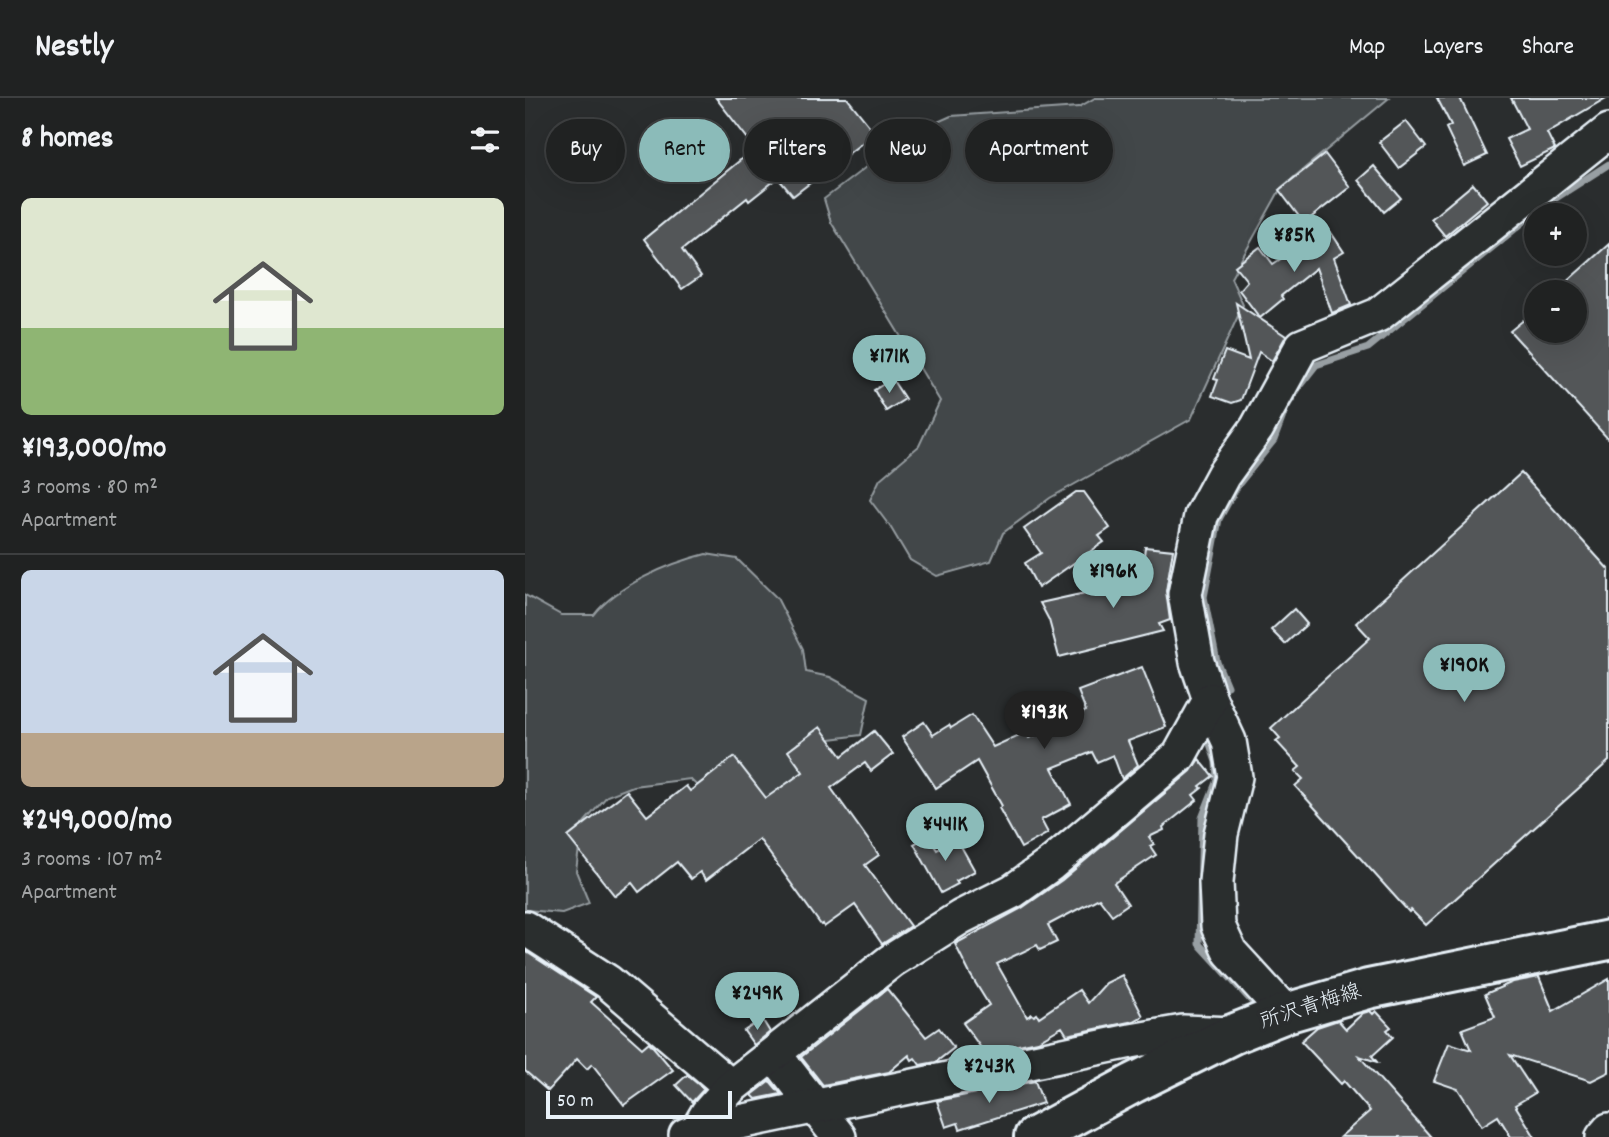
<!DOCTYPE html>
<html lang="en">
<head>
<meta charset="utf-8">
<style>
  :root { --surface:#202222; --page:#282a2a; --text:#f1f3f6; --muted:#a2a4a5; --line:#3d3f40; --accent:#8bbbb9 }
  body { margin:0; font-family:Dekko,"Klee One",sans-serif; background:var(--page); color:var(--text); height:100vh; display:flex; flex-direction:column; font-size:26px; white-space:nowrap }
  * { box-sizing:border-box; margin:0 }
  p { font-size:23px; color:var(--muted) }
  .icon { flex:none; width:38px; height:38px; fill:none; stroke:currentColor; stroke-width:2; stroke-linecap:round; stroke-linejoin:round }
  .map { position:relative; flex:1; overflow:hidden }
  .drawer { display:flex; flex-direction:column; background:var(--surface); width:525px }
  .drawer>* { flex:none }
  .hud { position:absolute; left:21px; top:21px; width:665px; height:63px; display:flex; gap:14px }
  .fabs { position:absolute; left:999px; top:105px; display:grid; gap:14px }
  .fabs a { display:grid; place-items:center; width:63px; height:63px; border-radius:50%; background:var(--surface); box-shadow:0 7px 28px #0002,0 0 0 2px var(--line); font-size:35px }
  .scale { position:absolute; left:21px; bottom:18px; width:186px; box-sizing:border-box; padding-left:7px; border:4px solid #e8f1f8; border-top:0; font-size:19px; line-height:24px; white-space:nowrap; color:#e8f1f8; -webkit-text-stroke:5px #2a2d2e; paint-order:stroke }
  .price { position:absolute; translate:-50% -60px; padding:0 16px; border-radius:24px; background:var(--accent); color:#111; font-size:23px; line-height:46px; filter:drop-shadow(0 2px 4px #0008) }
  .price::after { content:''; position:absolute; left:50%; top:42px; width:21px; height:16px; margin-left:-10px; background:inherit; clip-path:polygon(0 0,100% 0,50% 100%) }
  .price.selected { background:#222; color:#fff }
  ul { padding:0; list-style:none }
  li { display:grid; align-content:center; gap:14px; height:371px; padding:0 21px }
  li+li { border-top:2px solid var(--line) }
  li span { display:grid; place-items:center; height:217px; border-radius:10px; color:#555 }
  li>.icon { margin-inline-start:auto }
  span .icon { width:126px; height:126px; fill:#fffc; stroke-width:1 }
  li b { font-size:30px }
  h2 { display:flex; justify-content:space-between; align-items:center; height:84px; padding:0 21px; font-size:30px }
  .pill { padding:0 24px; border-radius:32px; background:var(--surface); box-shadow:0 7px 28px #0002,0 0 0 2px var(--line); font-size:24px; line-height:63px }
  .pill.selected { background:var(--accent); color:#111 }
  header { display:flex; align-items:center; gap:42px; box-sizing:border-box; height:98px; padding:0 35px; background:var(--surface); border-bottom:2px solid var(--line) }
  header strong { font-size:33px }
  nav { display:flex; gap:38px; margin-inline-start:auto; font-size:24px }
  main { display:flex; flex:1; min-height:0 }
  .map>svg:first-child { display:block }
</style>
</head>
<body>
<header>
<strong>Nestly</strong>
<nav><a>Map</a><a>Layers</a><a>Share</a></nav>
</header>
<main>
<section class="drawer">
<h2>8 homes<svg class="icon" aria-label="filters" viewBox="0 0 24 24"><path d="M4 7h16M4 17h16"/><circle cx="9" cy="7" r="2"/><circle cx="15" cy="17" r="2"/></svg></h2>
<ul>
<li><span style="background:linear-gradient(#dfe7d0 60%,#8fb573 0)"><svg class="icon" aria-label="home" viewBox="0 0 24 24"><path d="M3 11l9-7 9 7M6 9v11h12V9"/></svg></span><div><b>¥193,000/mo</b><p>3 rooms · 80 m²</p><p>Apartment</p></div></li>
<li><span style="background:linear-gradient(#c9d6e8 75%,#b9a48a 0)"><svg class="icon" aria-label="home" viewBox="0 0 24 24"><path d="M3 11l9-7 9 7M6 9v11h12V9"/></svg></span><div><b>¥249,000/mo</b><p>3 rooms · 107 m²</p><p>Apartment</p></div></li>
</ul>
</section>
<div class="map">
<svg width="1084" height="1039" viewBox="0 0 1084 1039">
  <rect width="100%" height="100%" fill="#2a2d2e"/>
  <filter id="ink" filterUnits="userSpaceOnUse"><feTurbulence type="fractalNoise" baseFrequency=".0143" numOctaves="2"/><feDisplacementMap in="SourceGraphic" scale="14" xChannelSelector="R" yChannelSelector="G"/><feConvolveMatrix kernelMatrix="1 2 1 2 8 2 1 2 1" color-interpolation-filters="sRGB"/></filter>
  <g filter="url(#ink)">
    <g fill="#424648" stroke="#959ca0" stroke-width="2">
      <path d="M 570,0 L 864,0 L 756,90 L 706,180 L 718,207 L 666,321 L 525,400 L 478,435 L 466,463 L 412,478 L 385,462 L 366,430 L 345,402 L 355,381 L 394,348 L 415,303 L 306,124 L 299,101 L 383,37 L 426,18 L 554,9 Z"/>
      <path d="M 181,456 L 212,461 L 252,500 L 278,551 L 281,574 L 305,579 L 344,600 L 336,637 L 273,645 L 286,711 L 188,703 L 165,681 L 108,688 L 82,698 L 57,727 L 51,773 L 64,805 L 37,815 L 0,812 L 0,497 L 36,517 L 69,517 C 92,487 145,465 181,456 Z"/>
    </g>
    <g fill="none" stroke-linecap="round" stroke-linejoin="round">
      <g stroke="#989fa3" stroke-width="7">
        <path d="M 702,588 L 692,564 L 679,499 L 694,421 L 713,387 L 749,342 L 761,310 L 776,286 L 791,267 L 843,250 L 1017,109 L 1084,66"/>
        <path d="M 682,637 L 691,664 L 692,682 L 677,720 L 674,846 L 729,906"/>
      </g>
    </g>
    <g fill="#535759" stroke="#e8f1f8" stroke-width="2">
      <path d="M 191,0 L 322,0 L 350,35 L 268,98 L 253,80 L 224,103 L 222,100 L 157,152 L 176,178 L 157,191 L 119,141 L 230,50 Z"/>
      <path d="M 912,0 L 935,0 L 962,57 L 939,68 L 921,30 L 926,27 Z"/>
      <path d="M 986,0 L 1081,0 L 1022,35 L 1030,51 L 995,68 L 981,41 L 1002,31 Z"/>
      <path d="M 881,23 L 901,49 L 874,70 L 854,44 Z"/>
      <path d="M 800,56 L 825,89 L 779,125 L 754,92 Z"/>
      <path d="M 849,68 L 876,100 L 859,114 L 833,82 Z"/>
      <path d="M 948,86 L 962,103 L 920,138 L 906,121 Z"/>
      <path d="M 803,130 L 819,154 L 809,160 L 826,207 L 807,215 L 791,170 L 756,198 L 758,201 L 735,220 L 714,192 L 722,183 L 710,168 L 735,149 L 748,166 Z"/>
      <path d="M 1084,146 L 1084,342 L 985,233 L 1012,211 L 1012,233 L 1050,233 L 1050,194 L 1030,194 Z"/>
      <path d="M 711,205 L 761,238 L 747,263 L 734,254 L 716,302 L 707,305 L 687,298 L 693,282 L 689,281 L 700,253 L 724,262 Z"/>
      <path d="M 367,281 L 380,301 L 361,313 L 349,292 Z"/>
      <path d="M 996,375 L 1084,472 L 1084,663 L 901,827 L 886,812 L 884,814 L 770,688 L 778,681 L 770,673 L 775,669 L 751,643 L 755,640 L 746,630 L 845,540 L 831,525 Z"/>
      <path d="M 551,394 L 559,394 L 585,430 L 574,438 L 579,444 L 513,490 L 500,465 L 516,455 L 499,431 Z"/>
      <path d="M 620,449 L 648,452 L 641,493 L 645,522 L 634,526 L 638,533 L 534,559 L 524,522 L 515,505 L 610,484 L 615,492 Z"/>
      <path d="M 769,511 L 782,526 L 760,546 L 746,532 Z"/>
      <path d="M 617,569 L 641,629 L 603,643 L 613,667 L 597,681 L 588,657 L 572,664 L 567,654 L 527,670 L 546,706 L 516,722 L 523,735 L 496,750 L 474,710 L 477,708 L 452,663 L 411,690 L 377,639 L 399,624 L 408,637 L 424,627 L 426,630 L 447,617 L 468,649 L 501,634 L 504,640 L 547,622 L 545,620 L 561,613 L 553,593 Z"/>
      <path d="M 295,629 L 317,658 L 349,633 L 368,656 L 346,673 L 340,665 L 306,690 L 354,757 L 340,767 L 385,828 L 357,846 L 330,807 L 299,829 L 298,826 L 296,827 L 234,741 L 181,782 L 175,774 L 166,781 L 152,764 L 114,794 L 107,785 L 90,798 L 43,739 L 102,693 L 122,718 L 161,688 L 165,693 L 209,659 L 241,700 L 278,674 L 263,653 Z"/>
      <path d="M 674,661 L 688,678 L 675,688 L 677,690 L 668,697 L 672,702 L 638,729 L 639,732 L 624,739 L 629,746 L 625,748 L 631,757 L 589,785 L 603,806 L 587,817 L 574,800 L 523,827 L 532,844 L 515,852 L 512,847 L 472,866 L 502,919 L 507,916 L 509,918 L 512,916 L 514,919 L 554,892 L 563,905 L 581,885 L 597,877 L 618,918 L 609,923 L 542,937 L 537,929 L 513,943 L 459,954 L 438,925 L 464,907 L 445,876 L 430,846 L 497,810 L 537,782 L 666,673 Z"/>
      <path d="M 403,738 L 412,752 L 432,741 L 450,773 L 431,783 L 433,786 L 416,795 L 389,746 Z"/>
      <path d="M 0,853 L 71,899 L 66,904 L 117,950 L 124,944 L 148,972 L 99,1007 L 67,966 L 62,971 L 52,961 L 23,993 L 0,973 Z"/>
      <path d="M 1014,879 L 1028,913 L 1084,881 L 1084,974 L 1066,983 L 985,957 L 1010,995 L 990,1007 L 1010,1039 L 986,1039 L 973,1018 L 957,1028 L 933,991 L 909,983 L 924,945 L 946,952 L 937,931 L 970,919 L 960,896 L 988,884 Z"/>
      <path d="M 362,891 L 401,939 L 414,930 L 429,950 L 411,964 L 395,967 L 390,960 L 387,962 L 384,957 L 364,974 L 298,987 L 276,959 Z"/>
      <path d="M 845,913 L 848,916 L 851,913 L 866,929 L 862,932 L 868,939 L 847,958 L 852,964 L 834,958 L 906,1039 L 815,1039 L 845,1013 L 819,983 L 816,986 L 776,943 L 792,929 L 813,922 L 821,931 L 838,915 Z"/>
      <path d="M 237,921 L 245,934 L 229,947 L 219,933 Z"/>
      <path d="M 162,977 L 179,991 L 167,1004 L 151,987 Z"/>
      <path d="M 245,983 L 256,996 L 231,1001 L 227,997 Z"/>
      <path d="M 510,983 L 518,1005 L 435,1031 L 433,1025 L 421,1029 L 412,1003 Z"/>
    </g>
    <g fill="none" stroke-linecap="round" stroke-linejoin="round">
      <g stroke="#e8f1f8" stroke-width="38">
        <g id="minor">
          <path d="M 0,830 L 83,884 L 206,989"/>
          <path d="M 761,915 L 705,854 L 693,828 L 691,784 L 696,736 L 710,679 L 704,643 L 685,602 L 672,564 L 660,496 L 676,418 L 698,377 L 732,330 L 777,248 L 853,217 L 1084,33"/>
          <path d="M 249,956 L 314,1039"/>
          <path d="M 172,1033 L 182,1016 L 206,989 L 366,863 L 436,819 L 488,793 L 526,766 L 654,658 L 685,602"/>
          <path d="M 161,1037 L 172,1033 L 606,943 L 658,934 L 708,936"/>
          <path d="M 1078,1039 L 1084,1032"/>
        </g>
      </g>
      <g stroke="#e8f1f8" stroke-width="44">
        <path id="major" d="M 509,1039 L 609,985 L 708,936 L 761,915 L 843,891 L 1084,842"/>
      </g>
      <use href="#minor" stroke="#2a2d2e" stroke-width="33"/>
      <use href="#major" stroke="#2a2d2e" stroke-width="38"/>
    </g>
  </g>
  <g text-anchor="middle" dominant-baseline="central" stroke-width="7" stroke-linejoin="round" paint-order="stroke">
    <g font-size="21" fill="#e8f1f8" stroke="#2a2d2e">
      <text transform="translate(786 910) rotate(-18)">所沢青梅線</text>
    </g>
  </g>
</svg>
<div class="fabs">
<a>+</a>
<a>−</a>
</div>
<div class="scale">50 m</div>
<b class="price" style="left:769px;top:176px">¥85K</b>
<b class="price" style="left:364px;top:297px">¥171K</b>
<b class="price" style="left:588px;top:512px">¥196K</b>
<b class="price" style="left:939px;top:606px">¥190K</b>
<b class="price selected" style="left:519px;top:653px">¥193K</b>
<b class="price" style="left:420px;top:765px">¥441K</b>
<b class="price" style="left:232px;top:934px">¥249K</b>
<b class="price" style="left:464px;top:1007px">¥243K</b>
<div class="hud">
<a class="pill">Buy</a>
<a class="pill selected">Rent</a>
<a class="pill">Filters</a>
<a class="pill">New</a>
<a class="pill">Apartment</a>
</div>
</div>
</main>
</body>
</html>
